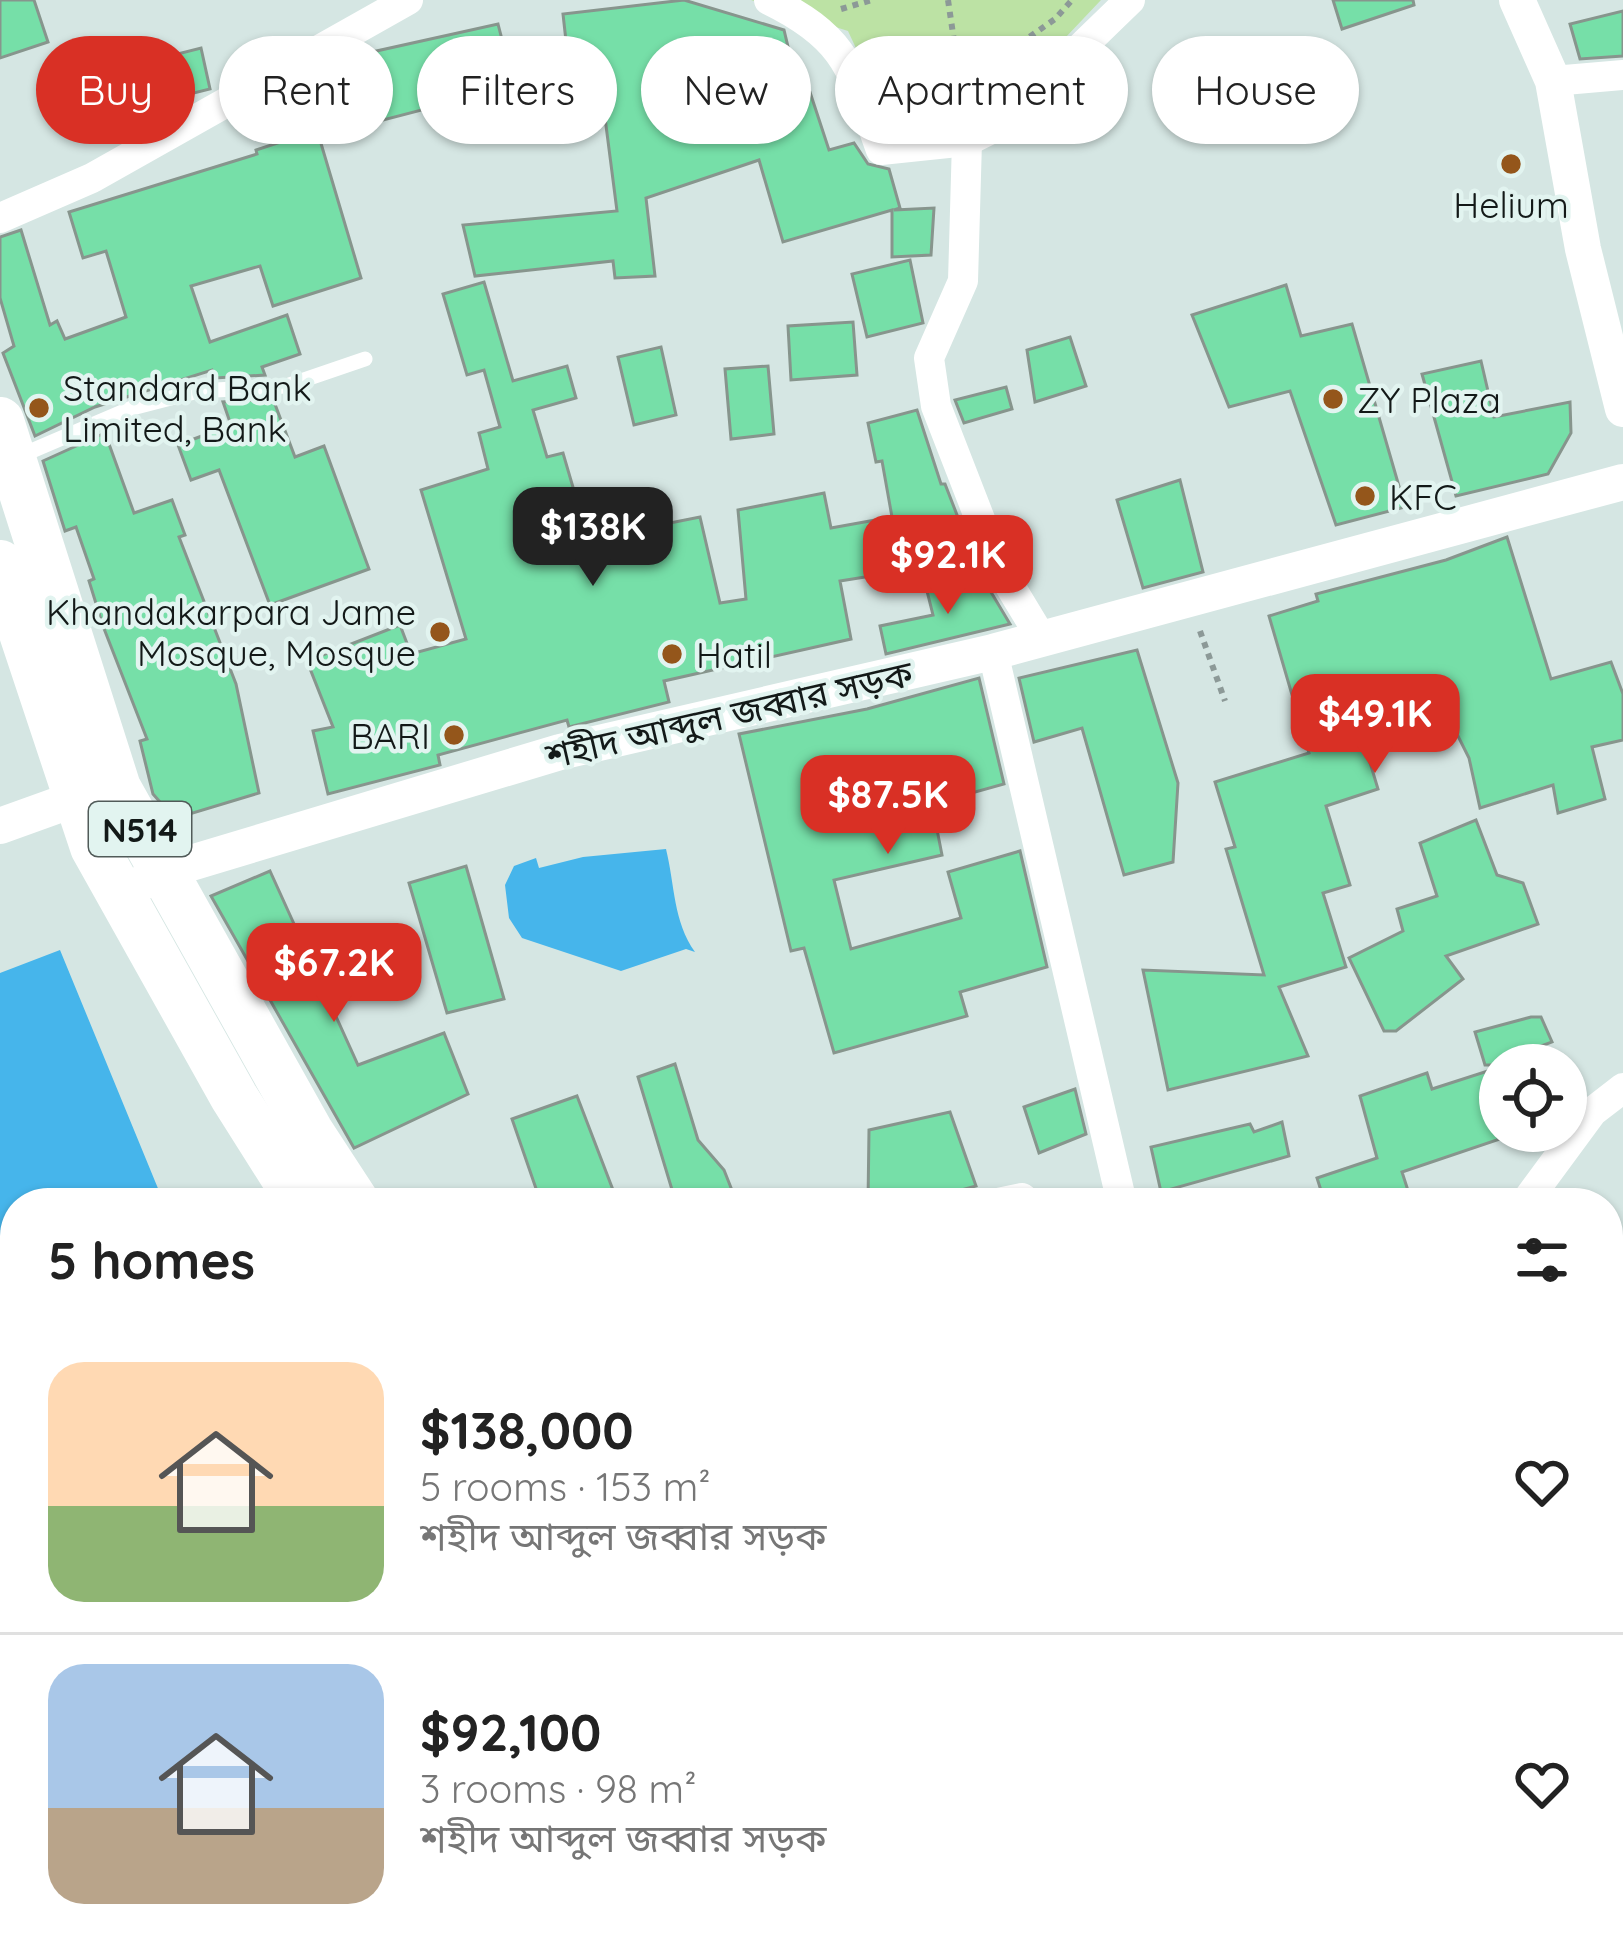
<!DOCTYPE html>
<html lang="en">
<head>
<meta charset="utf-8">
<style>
  :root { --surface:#fff; --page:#f6f6f6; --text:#222; --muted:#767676; --line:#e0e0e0; --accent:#d93025 }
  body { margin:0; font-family:Quicksand,"Noto Sans Bengali",sans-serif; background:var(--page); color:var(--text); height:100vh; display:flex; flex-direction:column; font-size:45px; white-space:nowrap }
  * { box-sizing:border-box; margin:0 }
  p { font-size:39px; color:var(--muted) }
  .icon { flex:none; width:66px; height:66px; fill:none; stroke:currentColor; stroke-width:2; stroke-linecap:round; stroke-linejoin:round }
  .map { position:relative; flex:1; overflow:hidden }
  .details { position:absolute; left:0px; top:1188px; width:1623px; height:771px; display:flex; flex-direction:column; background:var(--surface); border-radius:48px 48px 0 0; box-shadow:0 3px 9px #0004 }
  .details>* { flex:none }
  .guide { position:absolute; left:36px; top:36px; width:1551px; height:108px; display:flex; gap:24px }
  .fabs { position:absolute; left:1479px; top:1044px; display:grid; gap:24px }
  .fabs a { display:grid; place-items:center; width:108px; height:108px; border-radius:50%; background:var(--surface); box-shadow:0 3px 9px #0004; font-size:60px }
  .price { position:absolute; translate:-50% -102px; padding:0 27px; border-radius:24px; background:var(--accent); color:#fff; font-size:39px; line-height:78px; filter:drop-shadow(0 3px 6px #0008) }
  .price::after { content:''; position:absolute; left:50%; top:72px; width:36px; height:27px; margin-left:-18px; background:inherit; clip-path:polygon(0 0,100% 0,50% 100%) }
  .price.active { background:#222; color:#fff }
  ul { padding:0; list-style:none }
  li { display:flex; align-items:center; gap:36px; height:300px; padding:0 48px }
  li+li { border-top:3px solid var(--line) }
  li span { display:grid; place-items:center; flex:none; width:336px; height:240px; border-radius:36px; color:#555 }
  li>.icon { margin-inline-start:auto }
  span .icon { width:144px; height:144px; fill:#fffc; stroke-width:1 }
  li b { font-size:51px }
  h2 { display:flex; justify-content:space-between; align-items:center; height:144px; padding:0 48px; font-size:51px }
  .pill { padding:0 42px; border-radius:54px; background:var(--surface); box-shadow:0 3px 9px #0004; font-size:42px; line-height:108px }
  .pill.active { background:var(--accent); color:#fff }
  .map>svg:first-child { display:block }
</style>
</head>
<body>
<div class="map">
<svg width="1623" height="1958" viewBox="0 0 1623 1958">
  <rect width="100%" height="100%" fill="#d5e6e3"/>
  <path fill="#bce2a4" d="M 751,0 L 1101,0 L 992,115 L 895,132 L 848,31 Z"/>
  <g fill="#46b5eb">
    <path d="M 666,849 C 675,886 673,921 695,952 L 686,949 L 621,971 L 522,938 L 509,918 L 505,885 L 514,866 L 536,858 L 539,868 L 583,857 Z"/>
    <path d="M 60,950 L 164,1203 L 15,1203 L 15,1290 L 0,1294 L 0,973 Z"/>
  </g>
  <g fill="#76dfa8" stroke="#87958d" stroke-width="3">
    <path d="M 0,0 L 34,0 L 48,42 L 0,58 Z"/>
    <path d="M 684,0 L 784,30 L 796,80 L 805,77 L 829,150 L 854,143 L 868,164 L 889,169 L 900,208 L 894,210 L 934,208 L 931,255 L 892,257 L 892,210 L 783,242 L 759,160 L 646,198 L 655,276 L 615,278 L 613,261 L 475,276 L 463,225 L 617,211 L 604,110 L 574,113 L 563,14 Z"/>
    <path d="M 1333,0 L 1413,0 L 1414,5 L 1342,29 Z"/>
    <path d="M 1623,11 L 1623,56 L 1580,59 L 1570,24 Z"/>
    <path d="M 498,24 L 514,86 L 368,124 L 354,56 Z"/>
    <path d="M 201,48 L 210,89 L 118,112 L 110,71 Z"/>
    <path d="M 317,130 L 361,278 L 273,306 L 260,266 L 191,286 L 210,342 L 287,315 L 300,354 L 262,367 L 265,375 L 215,378 L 212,370 L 95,407 L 35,436 L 3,353 L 14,346 L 0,298 L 0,237 L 21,230 L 50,325 L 57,321 L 65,339 L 126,317 L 106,251 L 83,258 L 69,212 L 257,154 L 256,150 Z"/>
    <path d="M 910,260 L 923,323 L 867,337 L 852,274 Z"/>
    <path d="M 484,282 L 513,381 L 567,366 L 576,398 L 533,410 L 547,457 L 563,453 L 577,501 L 633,490 L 640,529 L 700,517 L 720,603 L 746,599 L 738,510 L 824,493 L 831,528 L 892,517 L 882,461 L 876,462 L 868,423 L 917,410 L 941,484 L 945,484 L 964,533 L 887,547 L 890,573 L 840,581 L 851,639 L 664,681 L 669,702 L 569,727 L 567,720 L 438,755 L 440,765 L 328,794 L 313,731 L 333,727 L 307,661 L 400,625 L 411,654 L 466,639 L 421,490 L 488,469 L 479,433 L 500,427 L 484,370 L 467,375 L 443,294 Z"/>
    <path d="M 1286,285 L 1301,336 L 1352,324 L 1405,507 L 1336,525 L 1290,391 L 1229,407 L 1192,315 Z"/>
    <path d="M 853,322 L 857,375 L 791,380 L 788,326 Z"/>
    <path d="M 1070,337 L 1086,386 L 1035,402 L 1027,350 Z"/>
    <path d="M 661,347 L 676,415 L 634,425 L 618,357 Z"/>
    <path d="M 1481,361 L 1494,417 L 1570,402 L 1571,433 L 1548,474 L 1456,496 L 1422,374 Z"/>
    <path d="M 768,366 L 774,434 L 731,439 L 725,369 Z"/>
    <path d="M 1006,387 L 1012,409 L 964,423 L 955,400 Z"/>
    <path d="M 273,399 L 295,457 L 324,446 L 369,569 L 270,605 L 219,470 L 191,480 L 178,445 L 231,425 L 223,402 Z"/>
    <path d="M 105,433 L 134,513 L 172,500 L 185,535 L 179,537 L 236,684 L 259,793 L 183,816 L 167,810 L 153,794 L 140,741 L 147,739 L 103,626 L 89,581 L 94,579 L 76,527 L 65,531 L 43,461 Z"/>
    <path d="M 1180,480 L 1203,572 L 1143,588 L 1117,500 Z"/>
    <path d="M 1507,537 L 1551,679 L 1611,662 L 1623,694 L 1623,740 L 1592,747 L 1605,799 L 1558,813 L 1553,785 L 1480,808 L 1469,758 L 1438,696 L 1417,702 L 1412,685 L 1352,703 L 1378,789 L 1326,806 L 1350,885 L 1323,893 L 1346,967 L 1279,987 L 1308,1056 L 1168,1090 L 1143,970 L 1264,975 L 1226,849 L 1235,847 L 1215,782 L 1309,753 L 1269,616 L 1318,601 L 1316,594 L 1446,560 Z"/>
    <path d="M 982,577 L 1010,624 L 886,654 L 880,626 L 933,615 L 927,591 Z"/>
    <path d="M 1137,650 L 1178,783 L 1173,862 L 1124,875 L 1082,728 L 1034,742 L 1019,678 Z"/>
    <path d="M 979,678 L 1004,784 L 932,804 L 942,855 L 834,880 L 851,949 L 961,918 L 948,872 L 1020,851 L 1047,967 L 960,992 L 967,1016 L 834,1053 L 804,948 L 791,951 L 739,734 L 867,709 Z"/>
    <path d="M 1476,820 L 1497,875 L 1523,883 L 1538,924 L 1446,956 L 1463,979 L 1396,1031 L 1384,1031 L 1349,958 L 1403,931 L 1397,909 L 1437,896 L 1420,843 Z"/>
    <path d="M 466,866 L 504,999 L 447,1013 L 409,883 Z"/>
    <path d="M 270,871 L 358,1065 L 444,1033 L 468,1094 L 354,1148 L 211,896 Z"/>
    <path d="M 1531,1017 L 1541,1017 L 1552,1042 L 1541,1046 L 1549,1065 L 1485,1065 L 1475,1032 Z"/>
    <path d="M 675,1064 L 698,1140 L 724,1170 L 737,1203 L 676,1203 L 638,1077 Z"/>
    <path d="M 1500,1067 L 1500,1139 L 1402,1172 L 1412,1203 L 1325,1203 L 1317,1178 L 1377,1158 L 1360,1096 L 1427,1073 L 1432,1089 Z"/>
    <path d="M 1075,1089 L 1086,1134 L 1039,1153 L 1024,1107 Z"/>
    <path d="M 577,1096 L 618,1203 L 541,1203 L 512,1119 Z"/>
    <path d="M 950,1112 L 976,1186 L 914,1203 L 868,1203 L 869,1130 Z"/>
    <path d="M 1282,1122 L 1289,1156 L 1161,1192 L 1151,1147 L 1250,1124 L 1254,1132 Z"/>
  </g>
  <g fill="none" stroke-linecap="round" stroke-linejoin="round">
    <g stroke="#8c9997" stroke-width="6" stroke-dasharray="6 6" stroke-linecap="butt">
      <path d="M 948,0 L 964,108"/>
      <path d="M 841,9 L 872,0"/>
      <path d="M 961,85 L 1055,19 L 1072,0"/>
      <path d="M 1200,631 L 1225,701"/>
    </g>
    <path stroke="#fff" stroke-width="15" d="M 15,458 L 132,408 L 198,391 L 286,386 L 365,359"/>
    <g stroke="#fff" stroke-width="30">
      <path d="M 769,0 C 849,39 852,71 881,150 L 967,141 L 1003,123 L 1130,0"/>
      <path d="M 1553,81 L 1623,75"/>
      <path d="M 967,141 L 963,281 L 929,358 L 936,406 L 999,568 L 1042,639"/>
      <path d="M 0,218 L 92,178 L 408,0"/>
      <path d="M 993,652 L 1122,1203"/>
      <path d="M 998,1203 L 1022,1198 L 1028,1203"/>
      <path d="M 1525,1203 L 1592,1112 L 1623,1088"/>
    </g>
    <g stroke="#fff" stroke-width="36">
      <path d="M 1517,0 L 1553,81 L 1583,249 L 1623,409"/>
      <path d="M 0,826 L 75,799"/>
      <path d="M 145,881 L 161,872 L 560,752 L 993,652 L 1623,482"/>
      <path d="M 0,1839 L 15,1861"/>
      <path d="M 59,1944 L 65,1958"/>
    </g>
    <g stroke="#fff" stroke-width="48">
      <path d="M 0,421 L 117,788 L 309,1131 L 356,1203"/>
      <path d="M 0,564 L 94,847 L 234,1097 L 301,1203"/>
      <path d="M 924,1944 L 933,1958"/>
      <path d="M 968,1944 L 977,1958"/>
    </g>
  </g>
  <g fill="#94561b" stroke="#e2f4f0" stroke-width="4.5">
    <circle cx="1511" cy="164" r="12"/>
    <circle cx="1333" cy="399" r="12"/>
    <circle cx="39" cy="408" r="12"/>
    <circle cx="1365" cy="496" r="12"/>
    <circle cx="440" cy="632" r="12"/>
    <circle cx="672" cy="654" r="12"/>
    <circle cx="454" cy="735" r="12"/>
  </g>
  <g text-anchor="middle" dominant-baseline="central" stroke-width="9" stroke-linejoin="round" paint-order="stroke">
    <rect fill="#e2f4f0" stroke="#515b59" stroke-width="3" x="89" y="802" width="102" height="54" rx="9"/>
    <g font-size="33" font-weight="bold" fill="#131918">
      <text x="140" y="829">N514</text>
    </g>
    <g font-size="36" fill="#131918" stroke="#e2f4f0" text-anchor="start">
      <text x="1511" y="204" text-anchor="middle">Helium</text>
      <text x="63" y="387">Standard Bank<tspan x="63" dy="41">Limited, Bank</tspan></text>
      <text x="1357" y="399">ZY Plaza</text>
      <text x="1389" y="496">KFC</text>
      <text x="416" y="611" text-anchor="end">Khandakarpara Jame<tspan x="416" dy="41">Mosque, Mosque</tspan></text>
      <text x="696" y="654">Hatil</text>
      <text x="430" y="735" text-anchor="end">BARI</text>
    </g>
    <g font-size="36" fill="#131918" stroke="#e2f4f0">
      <text transform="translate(729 714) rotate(-13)">শহীদ আব্দুল জব্বার সড়ক</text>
    </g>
  </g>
</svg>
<div class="fabs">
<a><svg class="icon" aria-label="locate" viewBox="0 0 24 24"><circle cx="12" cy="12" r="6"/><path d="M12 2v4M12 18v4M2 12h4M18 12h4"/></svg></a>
</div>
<b class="price active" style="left:593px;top:589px">$138K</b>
<b class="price" style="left:948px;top:617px">$92.1K</b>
<b class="price" style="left:1375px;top:776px">$49.1K</b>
<b class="price" style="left:888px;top:857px">$87.5K</b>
<b class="price" style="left:334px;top:1025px">$67.2K</b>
<div class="guide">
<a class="pill active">Buy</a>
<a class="pill">Rent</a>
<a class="pill">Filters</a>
<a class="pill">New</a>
<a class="pill">Apartment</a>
<a class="pill">House</a>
</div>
<section class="details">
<h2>5 homes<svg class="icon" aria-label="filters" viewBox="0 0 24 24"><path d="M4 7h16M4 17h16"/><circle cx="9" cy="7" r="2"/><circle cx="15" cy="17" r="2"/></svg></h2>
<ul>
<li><span style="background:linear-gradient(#ffd9b3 60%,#8fb573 0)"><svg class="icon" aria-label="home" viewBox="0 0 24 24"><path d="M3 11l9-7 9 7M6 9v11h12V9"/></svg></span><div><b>$138,000</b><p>5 rooms · 153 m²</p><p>শহীদ আব্দুল জব্বার সড়ক</p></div><svg class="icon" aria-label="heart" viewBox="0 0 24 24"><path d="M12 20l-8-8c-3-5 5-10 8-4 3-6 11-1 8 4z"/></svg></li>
<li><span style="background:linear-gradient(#a9c7e8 60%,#b9a48a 0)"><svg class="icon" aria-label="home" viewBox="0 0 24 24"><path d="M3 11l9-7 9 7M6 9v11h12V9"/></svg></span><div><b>$92,100</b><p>3 rooms · 98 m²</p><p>শহীদ আব্দুল জব্বার সড়ক</p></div><svg class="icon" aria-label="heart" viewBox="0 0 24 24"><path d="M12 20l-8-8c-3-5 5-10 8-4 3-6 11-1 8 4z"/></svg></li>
</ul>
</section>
</div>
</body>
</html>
